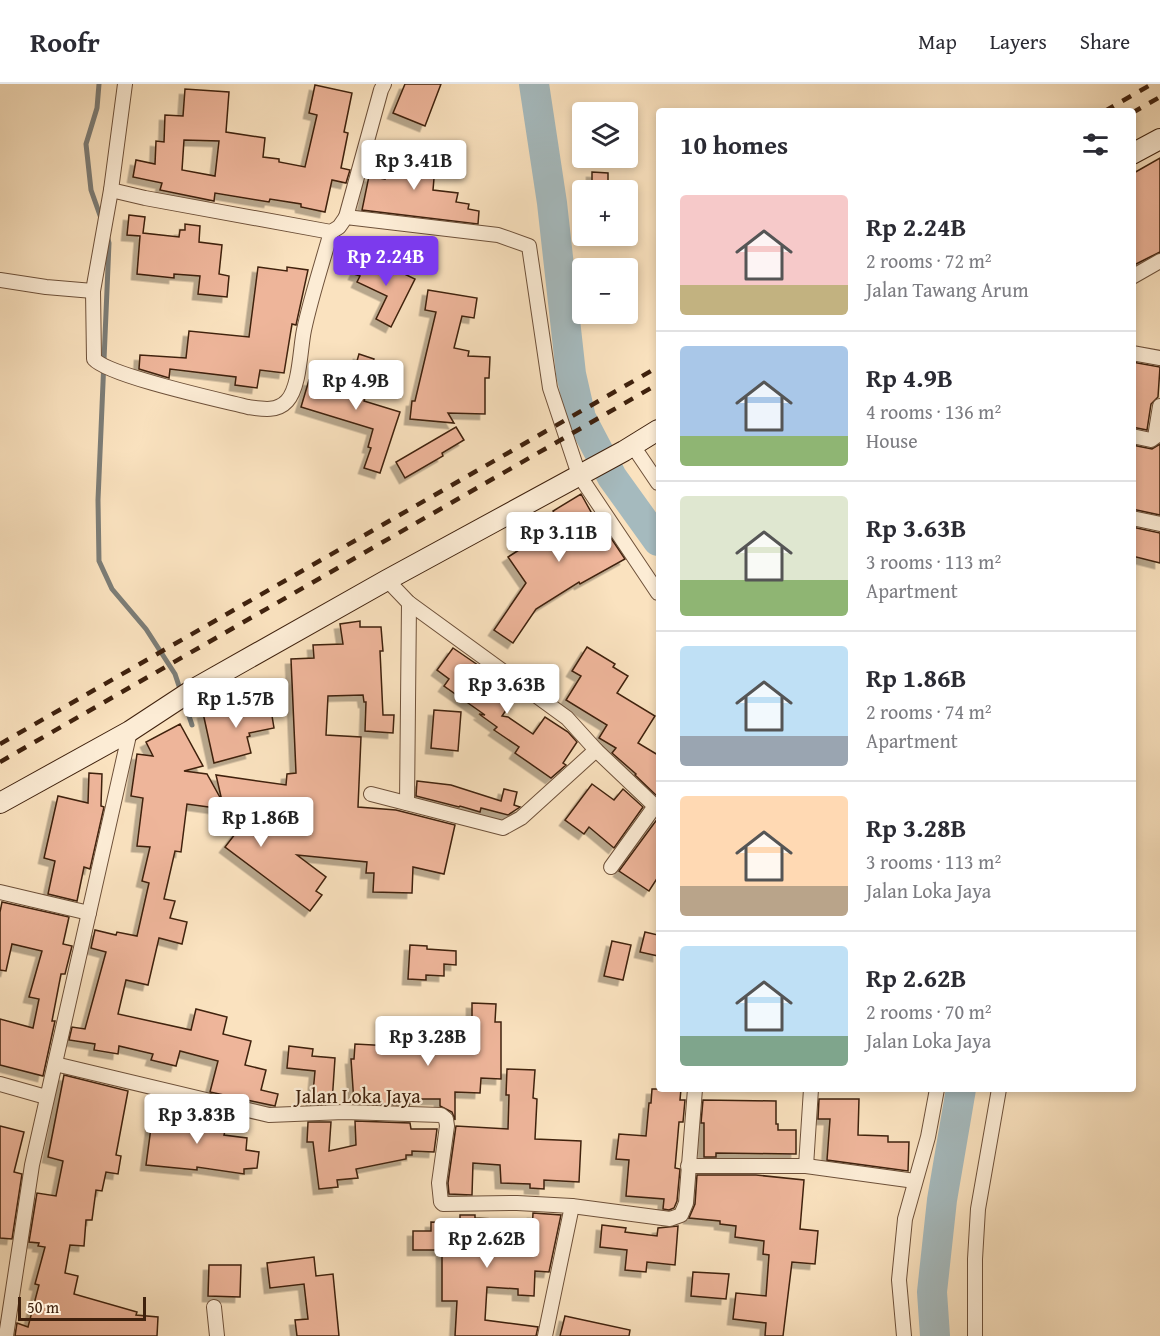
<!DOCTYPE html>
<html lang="en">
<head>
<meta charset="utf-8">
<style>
  :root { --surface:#fff; --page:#f7f7f7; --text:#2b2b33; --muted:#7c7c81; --line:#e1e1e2; --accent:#7c3aed }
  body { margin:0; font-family:"Gentium Book Plus",serif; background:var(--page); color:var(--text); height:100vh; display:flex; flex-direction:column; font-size:22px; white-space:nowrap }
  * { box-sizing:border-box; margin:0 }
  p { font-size:20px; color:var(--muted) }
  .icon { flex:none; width:33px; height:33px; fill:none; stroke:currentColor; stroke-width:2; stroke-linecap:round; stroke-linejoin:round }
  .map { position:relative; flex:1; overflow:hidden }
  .drawer { position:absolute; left:656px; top:24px; width:480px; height:984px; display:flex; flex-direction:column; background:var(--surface); border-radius:6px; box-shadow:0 3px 9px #0003 }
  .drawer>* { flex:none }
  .tools { position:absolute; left:572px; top:18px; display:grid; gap:12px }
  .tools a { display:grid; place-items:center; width:66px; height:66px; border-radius:6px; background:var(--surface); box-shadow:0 3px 9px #0003; font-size:30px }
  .scale { position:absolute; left:18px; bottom:15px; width:128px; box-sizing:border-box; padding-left:6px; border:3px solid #3f210d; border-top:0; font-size:16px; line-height:21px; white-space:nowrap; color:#3f210d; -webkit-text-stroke:4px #fcecd5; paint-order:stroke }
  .price { position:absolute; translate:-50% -51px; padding:0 14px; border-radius:6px; background:#fff; color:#222; font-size:20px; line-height:39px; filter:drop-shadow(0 2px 3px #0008) }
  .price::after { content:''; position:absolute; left:50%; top:36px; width:18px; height:14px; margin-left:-9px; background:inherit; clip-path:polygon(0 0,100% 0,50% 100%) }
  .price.selected { background:var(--accent); color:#fff }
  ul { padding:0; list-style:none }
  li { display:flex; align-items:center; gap:18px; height:150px; padding:0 24px }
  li+li { border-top:2px solid var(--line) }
  li span { display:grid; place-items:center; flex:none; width:168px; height:120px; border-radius:6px; color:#555 }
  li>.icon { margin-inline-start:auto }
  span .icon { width:72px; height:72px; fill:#fffc; stroke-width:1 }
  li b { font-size:26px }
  h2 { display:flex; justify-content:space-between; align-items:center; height:72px; padding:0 24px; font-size:26px }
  header { display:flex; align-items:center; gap:36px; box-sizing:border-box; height:84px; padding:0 30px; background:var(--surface); border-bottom:2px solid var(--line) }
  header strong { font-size:28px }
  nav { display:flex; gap:33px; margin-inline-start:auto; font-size:21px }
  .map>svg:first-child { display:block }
</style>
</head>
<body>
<header>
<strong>Roofr</strong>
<nav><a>Map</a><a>Layers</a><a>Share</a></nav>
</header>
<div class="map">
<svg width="1160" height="1252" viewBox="0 0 1160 1252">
  <defs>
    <filter id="shadow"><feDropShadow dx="-5.5" dy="5.5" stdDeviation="0" flood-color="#0004"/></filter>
  </defs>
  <rect width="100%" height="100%" fill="#fae2bf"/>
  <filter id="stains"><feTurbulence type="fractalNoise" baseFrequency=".00333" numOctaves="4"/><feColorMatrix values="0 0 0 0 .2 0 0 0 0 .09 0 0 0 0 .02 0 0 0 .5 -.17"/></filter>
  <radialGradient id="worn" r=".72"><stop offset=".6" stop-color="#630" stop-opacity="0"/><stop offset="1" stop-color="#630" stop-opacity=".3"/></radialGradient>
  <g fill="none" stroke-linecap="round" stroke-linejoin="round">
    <g stroke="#7c7d77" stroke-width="5">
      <path d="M 99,0 L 97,24 L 86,60 L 91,106 L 102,137"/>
      <path d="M 107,151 L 109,159 L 98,416 L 99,477 L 112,505 L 146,545 L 175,590 L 181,608"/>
      <path d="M 184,617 L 192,641"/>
    </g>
    <g stroke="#a5babe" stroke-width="30">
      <path d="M 534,0 L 552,119 L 571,290 L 581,334 L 612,393 L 658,457"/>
      <path d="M 935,1252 L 932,1208 L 942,1116 L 961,1005"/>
    </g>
  </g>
  <g fill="#eeb59a" stroke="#3f210d" stroke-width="1.5" fill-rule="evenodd" filter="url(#shadow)">
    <path d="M 405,0 L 441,0 L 425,42 L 393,29 Z"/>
    <path d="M 315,1 L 352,9 L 344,48 L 348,49 L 341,84 L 350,86 L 346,99 L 332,96 L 325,128 L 301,123 L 301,120 L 270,115 L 269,118 L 215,109 L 214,117 L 160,106 L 162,99 L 133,93 L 136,76 L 155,80 L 156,57 L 164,58 L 165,31 L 183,32 L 185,5 L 229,8 L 226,48 L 265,54 L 263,73 L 279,75 L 279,78 L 305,83 L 317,31 L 309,29 ZM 184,56 L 219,57 L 215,92 L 182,86 Z"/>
    <path d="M 387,67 L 436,71 L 433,106 L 458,109 L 456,118 L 469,120 L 468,125 L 479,127 L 478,140 L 362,126 L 369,92 L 385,95 Z"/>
    <path d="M 1160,74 L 1160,168 L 1132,182 L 1132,90 Z"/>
    <path d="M 592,88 L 608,89 L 608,106 L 592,106 Z"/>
    <path d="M 129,131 L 145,133 L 143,149 L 179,153 L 180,146 L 185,146 L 185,140 L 200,142 L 199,158 L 222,161 L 219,190 L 229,192 L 227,213 L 198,210 L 200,192 L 174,190 L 174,194 L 137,190 L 140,152 L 127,151 Z"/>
    <path d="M 369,173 L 415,195 L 391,243 L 376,235 L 387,212 L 357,198 L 360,192 L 354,190 L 360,178 L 365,180 Z"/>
    <path d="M 258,183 L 287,187 L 287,183 L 308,186 L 296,241 L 292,240 L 284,289 L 260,286 L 257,304 L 235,301 L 236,293 L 170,285 L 169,294 L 139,285 L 140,271 L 186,274 L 189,247 L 249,253 Z"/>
    <path d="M 428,206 L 477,214 L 474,234 L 462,232 L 454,264 L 469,267 L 468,272 L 490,273 L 489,294 L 485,294 L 485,330 L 448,329 L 454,339 L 410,335 L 412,317 L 415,317 L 436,228 L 425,226 Z"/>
    <path d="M 359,270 L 374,275 L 361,312 L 365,314 L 364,317 L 400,328 L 380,389 L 364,384 L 371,364 L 368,363 L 373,345 L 301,323 L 309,296 L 348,308 Z"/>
    <path d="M 1132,278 L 1160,283 L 1158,313 L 1151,320 L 1147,346 L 1132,343 Z"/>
    <path d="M 456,343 L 464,356 L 442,369 L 443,372 L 405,394 L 396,378 Z"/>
    <path d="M 1160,360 L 1160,431 L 1132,425 L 1132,361 L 1152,365 Z"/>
    <path d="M 581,410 L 595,435 L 597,433 L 625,475 L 580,500 L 579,498 L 536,525 L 513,559 L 494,546 L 526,499 L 508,473 L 522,464 L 524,466 L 563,444 L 553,427 Z"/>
    <path d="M 1132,443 L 1160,449 L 1160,479 L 1132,472 Z"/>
    <path d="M 360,537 L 360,543 L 381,543 L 383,567 L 380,567 L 383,631 L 394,631 L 393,649 L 365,647 L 366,618 L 364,618 L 363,611 L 328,612 L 326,651 L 361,653 L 358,723 L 396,726 L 455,741 L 444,790 L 413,783 L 412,809 L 373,808 L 374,789 L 366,789 L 367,778 L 297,771 L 326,793 L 316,807 L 322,811 L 310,827 L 225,763 L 242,741 L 221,739 L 223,725 L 187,720 L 181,768 L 175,767 L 164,815 L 175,817 L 170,834 L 187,838 L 182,860 L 159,854 L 148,901 L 126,896 L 118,930 L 191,946 L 196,925 L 227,933 L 223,950 L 251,957 L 245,981 L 266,986 L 261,1006 L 278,1010 L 275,1022 L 210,1008 L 218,977 L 180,967 L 176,982 L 151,976 L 153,970 L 119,962 L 118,970 L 94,966 L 95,960 L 69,956 L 72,943 L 85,945 L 106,868 L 91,864 L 95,846 L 116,851 L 117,848 L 137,852 L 149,799 L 142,797 L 150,763 L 137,762 L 143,714 L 131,712 L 137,670 L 153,672 L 146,658 L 180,640 L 203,682 L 184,687 L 207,690 L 222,717 L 216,691 L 286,701 L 287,690 L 296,689 L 291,575 L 314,574 L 313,561 L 343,560 L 340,540 Z"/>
    <path d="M 587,563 L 615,580 L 613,583 L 628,592 L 617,609 L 655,632 L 638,659 L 658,671 L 658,713 L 635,691 L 636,690 L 612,669 L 616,664 L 599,654 L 607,641 L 566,616 L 581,592 L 572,587 Z"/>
    <path d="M 453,564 L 491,590 L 494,594 L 493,596 L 516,612 L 502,632 L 508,633 L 533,650 L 545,633 L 568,648 L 577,658 L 563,679 L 566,681 L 551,694 L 515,669 L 519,663 L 494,646 L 497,643 L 479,630 L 485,631 L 444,602 L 449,595 L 437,586 Z"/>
    <path d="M 269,614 L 274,644 L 249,649 L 250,652 L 247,653 L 251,669 L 214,679 L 203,629 L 218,626 L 218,628 Z"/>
    <path d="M 434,626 L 461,628 L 458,667 L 431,664 Z"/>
    <path d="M 89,689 L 102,690 L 101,722 L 104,723 L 90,785 L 84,783 L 77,817 L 48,810 L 55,777 L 44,774 L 58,712 L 88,719 Z"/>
    <path d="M 417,697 L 451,701 L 501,717 L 504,705 L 517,708 L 514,721 L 520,723 L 508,731 L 481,724 L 480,728 L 460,722 L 459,723 L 416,712 Z"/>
    <path d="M 592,700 L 614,716 L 623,705 L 643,723 L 614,764 L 589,743 L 584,750 L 565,736 Z"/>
    <path d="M 658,734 L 658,793 L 649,807 L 619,787 Z"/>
    <path d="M 2,818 L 69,833 L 63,860 L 72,862 L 65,890 L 61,890 L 52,937 L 55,937 L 43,992 L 0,981 L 0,935 L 33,944 L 39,915 L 29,913 L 42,867 L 12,860 L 6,887 L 0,886 L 0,828 Z"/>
    <path d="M 645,848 L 658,851 L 658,872 L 640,868 Z"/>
    <path d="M 612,857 L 631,861 L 623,896 L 604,892 Z"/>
    <path d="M 410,861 L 427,862 L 427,865 L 456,867 L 456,881 L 444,880 L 444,892 L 426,891 L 426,896 L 408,895 Z"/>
    <path d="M 472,919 L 496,920 L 495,938 L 501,938 L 501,995 L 481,994 L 480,1009 L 455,1008 L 455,1036 L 452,1028 L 440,1022 L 440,1015 L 408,1015 L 409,1021 L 354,1019 L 351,975 L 354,975 L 355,960 L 392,962 L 392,948 L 412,948 L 412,964 L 475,965 L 477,935 L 472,934 Z"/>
    <path d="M 289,962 L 313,965 L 312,972 L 335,974 L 332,1019 L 312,1020 L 315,987 L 287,984 Z"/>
    <path d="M 507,985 L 535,986 L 533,1014 L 537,1015 L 535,1055 L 581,1057 L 579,1098 L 544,1096 L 544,1105 L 530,1104 L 530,1100 L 501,1099 L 500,1081 L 473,1079 L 472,1111 L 449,1110 L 448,1099 L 456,1042 L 508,1045 L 509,1011 L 506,1011 Z"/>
    <path d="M 64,991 L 128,1007 L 116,1071 L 121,1072 L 118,1090 L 106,1088 L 102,1107 L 96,1106 L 92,1136 L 86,1136 L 84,1162 L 70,1161 L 65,1189 L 78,1192 L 74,1210 L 137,1228 L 136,1231 L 158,1233 L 157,1252 L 15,1252 L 17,1239 L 28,1243 L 39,1201 L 35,1200 L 45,1163 L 38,1162 L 39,1159 L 29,1158 L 37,1109 L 56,1112 L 63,1077 L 48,1073 Z"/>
    <path d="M 652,1005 L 681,1005 L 680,1016 L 685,1016 L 683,1038 L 679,1038 L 675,1084 L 680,1085 L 677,1117 L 674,1124 L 669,1126 L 663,1125 L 664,1115 L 626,1112 L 629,1076 L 616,1075 L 619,1050 L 646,1052 L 649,1019 L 651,1019 Z"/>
    <path d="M 819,1015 L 859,1015 L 858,1051 L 888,1052 L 888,1058 L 909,1058 L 908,1087 L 827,1076 L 830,1035 L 818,1035 Z"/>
    <path d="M 703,1016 L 776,1017 L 776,1040 L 778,1040 L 778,1046 L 796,1046 L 796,1070 L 716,1069 L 716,1073 L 704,1073 L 704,1039 L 701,1039 Z"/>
    <path d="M 179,1026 L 200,1028 L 199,1038 L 226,1043 L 224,1051 L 247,1054 L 246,1066 L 259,1068 L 257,1084 L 244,1085 L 244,1090 L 197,1083 L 197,1086 L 146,1081 L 153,1029 L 179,1034 Z"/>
    <path d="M 355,1037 L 410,1039 L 411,1045 L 437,1045 L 434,1068 L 412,1067 L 412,1071 L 406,1071 L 406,1075 L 356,1085 L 358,1094 L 337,1096 L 338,1103 L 319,1105 L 313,1058 L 307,1058 L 308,1038 L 331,1038 L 329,1067 L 356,1061 Z"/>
    <path d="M 0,1042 L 24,1048 L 14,1088 L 22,1090 L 12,1155 L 0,1154 Z"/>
    <path d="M 697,1091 L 756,1091 L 804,1096 L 800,1145 L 818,1147 L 815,1180 L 792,1178 L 783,1252 L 765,1252 L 766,1239 L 733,1235 L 736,1209 L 766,1212 L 769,1171 L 763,1170 L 764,1157 L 735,1153 L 736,1142 L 720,1140 L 720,1137 L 689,1134 L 695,1120 Z"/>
    <path d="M 533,1129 L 561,1131 L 549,1188 L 535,1187 L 534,1212 L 518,1211 L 518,1205 L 487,1203 L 485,1236 L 538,1243 L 536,1252 L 455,1252 L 457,1217 L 442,1217 L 442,1166 L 413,1166 L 413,1147 L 431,1147 L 431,1138 L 460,1139 L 460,1131 L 475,1131 L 475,1134 L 494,1135 L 493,1169 L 531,1170 Z"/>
    <path d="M 602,1141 L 626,1144 L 625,1148 L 657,1152 L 658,1144 L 678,1142 L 675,1181 L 647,1178 L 646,1188 L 625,1186 L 627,1166 L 600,1163 Z"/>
    <path d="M 314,1173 L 316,1192 L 333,1190 L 339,1252 L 297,1252 L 295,1236 L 308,1235 L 304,1200 L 270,1204 L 267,1179 Z"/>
    <path d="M 209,1181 L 241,1181 L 240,1213 L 208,1212 Z"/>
    <path d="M 693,1188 L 729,1190 L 726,1215 L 691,1212 Z"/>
    <path d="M 565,1232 L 630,1246 L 629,1252 L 560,1252 Z"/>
  </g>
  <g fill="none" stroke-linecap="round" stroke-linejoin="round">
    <g stroke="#6e513a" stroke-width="16">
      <g id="street">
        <path d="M 125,0 L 111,106 L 145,114 L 331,148 L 339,143 L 346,133 L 498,151 L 529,162 L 550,304 L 579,391 L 658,509"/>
        <path d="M 111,106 L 93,207 L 94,275 C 109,292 220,316 248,323 C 262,325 277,328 287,317 C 300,303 300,265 304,246 C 311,213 322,180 331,148"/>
        <path d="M 346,133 L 381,6 L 384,0"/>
        <path d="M 1132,193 L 1160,177"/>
        <path d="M 0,196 L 46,203 L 93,207"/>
        <path d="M 1132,269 L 1160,274"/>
        <path d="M 1132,352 L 1151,356 L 1155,353 L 1160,322"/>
        <path d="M 633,362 L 658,399"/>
        <path d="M 1132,434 L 1160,440"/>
        <path d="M 387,496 L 409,519 L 567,634 L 596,666 L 658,725"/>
        <path d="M 371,710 L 503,744 L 521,734 L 596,666"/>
        <path d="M 407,719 L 409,519"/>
        <path d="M 611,783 L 655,722"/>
        <path d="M 0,808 L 89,829"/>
        <path d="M 55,980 L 269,1031 L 344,1028 L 441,1031 L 446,1035 L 447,1042 L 439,1099 L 441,1118 L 443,1120 L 517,1119 L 572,1122 L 670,1135 L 681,1131 L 686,1119 L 695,1005"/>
        <path d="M 0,1000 L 46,1013"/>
        <path d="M 688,1082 L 806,1082 L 915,1097"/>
        <path d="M 806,1082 L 811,1005"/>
        <path d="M 214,1223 L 217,1252"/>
        <path d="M 6,1252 L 32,1081 L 130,647"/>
        <path d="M 545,1252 L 572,1122"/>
        <path d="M 904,1252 L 899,1196 L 905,1135 L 928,1053 L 937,1005"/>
        <path d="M 975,1252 L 975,1175 L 978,1125 L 999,1005"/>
      </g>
    </g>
    <g stroke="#3f210d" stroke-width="22">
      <g id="secondary">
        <path d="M 1132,70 L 1160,55"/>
        <path d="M 0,719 L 130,647 L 194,605 L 387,496 L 624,367 L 658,346"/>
      </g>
    </g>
    <use href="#street" stroke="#fcecd5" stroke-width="14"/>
    <use href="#secondary" stroke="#fcecd5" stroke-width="20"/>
    <g stroke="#3f210d" stroke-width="4.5" stroke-dasharray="10 10" stroke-linecap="butt">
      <path d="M 1105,27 L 1152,0"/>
      <path d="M 1132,29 L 1160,13"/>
      <path d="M 0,660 L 658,283"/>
      <path d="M 0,678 L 658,300"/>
    </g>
  </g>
  <g text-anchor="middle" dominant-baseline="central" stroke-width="4.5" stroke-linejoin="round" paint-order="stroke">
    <g font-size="20" fill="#3f210d" stroke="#fcecd5">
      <text x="358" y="1011">Jalan Loka Jaya</text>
    </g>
  </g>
  <rect width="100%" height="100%" filter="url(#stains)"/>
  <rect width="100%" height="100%" fill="url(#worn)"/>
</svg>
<div class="tools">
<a><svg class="icon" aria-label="layers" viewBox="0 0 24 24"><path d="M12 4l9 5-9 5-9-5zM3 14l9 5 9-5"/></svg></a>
<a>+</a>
<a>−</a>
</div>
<div class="scale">50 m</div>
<b class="price" style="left:414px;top:107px">Rp 3.41B</b>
<b class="price selected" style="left:386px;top:203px">Rp 2.24B</b>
<b class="price" style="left:356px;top:327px">Rp 4.9B</b>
<b class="price" style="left:559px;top:479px">Rp 3.11B</b>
<b class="price" style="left:507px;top:631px">Rp 3.63B</b>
<b class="price" style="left:236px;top:645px">Rp 1.57B</b>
<b class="price" style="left:261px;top:764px">Rp 1.86B</b>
<b class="price" style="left:428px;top:983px">Rp 3.28B</b>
<b class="price" style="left:197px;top:1061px">Rp 3.83B</b>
<b class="price" style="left:487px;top:1185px">Rp 2.62B</b>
<section class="drawer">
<h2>10 homes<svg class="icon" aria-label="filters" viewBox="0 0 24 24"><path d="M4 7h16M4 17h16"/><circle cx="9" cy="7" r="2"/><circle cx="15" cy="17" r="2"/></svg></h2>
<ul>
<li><span style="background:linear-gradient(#f6c9c9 75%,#c2b280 0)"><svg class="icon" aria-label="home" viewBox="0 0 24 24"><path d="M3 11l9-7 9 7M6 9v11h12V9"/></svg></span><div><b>Rp 2.24B</b><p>2 rooms · 72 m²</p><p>Jalan Tawang Arum</p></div></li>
<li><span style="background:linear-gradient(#a9c7e8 75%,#8fb573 0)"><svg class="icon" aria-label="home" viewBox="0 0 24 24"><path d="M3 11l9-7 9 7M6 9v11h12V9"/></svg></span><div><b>Rp 4.9B</b><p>4 rooms · 136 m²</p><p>House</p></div></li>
<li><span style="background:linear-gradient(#dfe7d0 70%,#8fb573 0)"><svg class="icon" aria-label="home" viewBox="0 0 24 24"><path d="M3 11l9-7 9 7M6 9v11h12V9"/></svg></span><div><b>Rp 3.63B</b><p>3 rooms · 113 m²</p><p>Apartment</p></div></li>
<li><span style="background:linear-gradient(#bfe0f5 75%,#9aa5b1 0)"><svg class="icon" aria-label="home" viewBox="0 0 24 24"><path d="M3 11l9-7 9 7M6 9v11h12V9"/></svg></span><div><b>Rp 1.86B</b><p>2 rooms · 74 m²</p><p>Apartment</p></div></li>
<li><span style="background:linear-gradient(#ffd9b3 75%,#b9a48a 0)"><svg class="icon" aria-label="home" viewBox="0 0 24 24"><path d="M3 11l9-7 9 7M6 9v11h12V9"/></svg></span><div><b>Rp 3.28B</b><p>3 rooms · 113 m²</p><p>Jalan Loka Jaya</p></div></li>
<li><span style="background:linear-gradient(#bfe0f5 75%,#7fa58c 0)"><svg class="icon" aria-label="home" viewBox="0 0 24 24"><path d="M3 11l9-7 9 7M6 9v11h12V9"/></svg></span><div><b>Rp 2.62B</b><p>2 rooms · 70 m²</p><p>Jalan Loka Jaya</p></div></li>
</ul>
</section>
</div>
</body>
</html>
